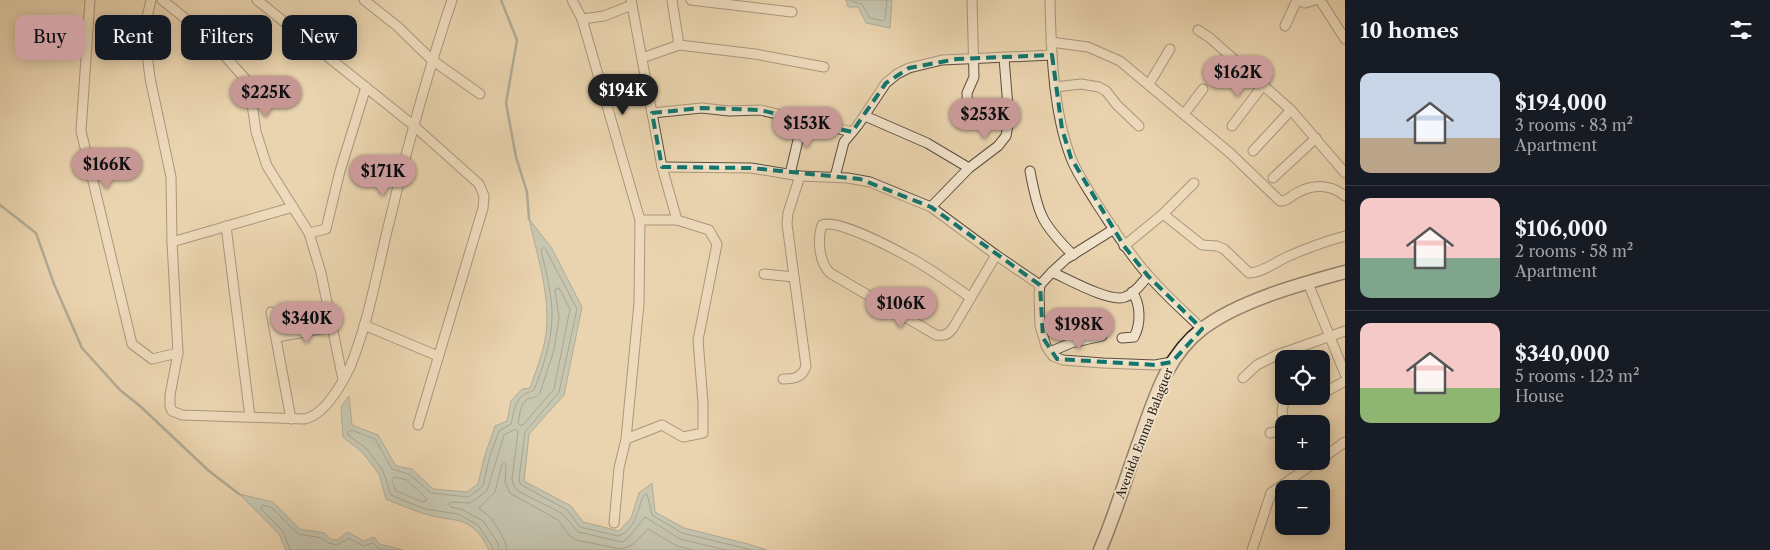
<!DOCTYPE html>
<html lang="en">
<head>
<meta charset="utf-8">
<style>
  :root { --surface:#171b24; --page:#242831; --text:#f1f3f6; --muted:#9ea1a6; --line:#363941; --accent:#c59692 }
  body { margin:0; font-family:"Libre Caslon Text",serif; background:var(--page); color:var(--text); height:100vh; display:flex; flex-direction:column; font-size:19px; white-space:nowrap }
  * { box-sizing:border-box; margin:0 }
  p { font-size:16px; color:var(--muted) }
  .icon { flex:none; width:28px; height:28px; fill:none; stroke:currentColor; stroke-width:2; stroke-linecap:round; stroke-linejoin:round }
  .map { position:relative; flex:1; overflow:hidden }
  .panel { display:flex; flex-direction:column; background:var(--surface); width:425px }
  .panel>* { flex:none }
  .top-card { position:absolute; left:15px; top:15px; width:475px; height:45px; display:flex; gap:10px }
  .fabs { position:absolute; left:1275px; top:350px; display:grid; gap:10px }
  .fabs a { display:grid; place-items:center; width:55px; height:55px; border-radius:10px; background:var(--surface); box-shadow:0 2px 12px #0003; font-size:25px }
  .price { position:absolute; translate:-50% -42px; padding:0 11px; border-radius:18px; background:var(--accent); color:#111; font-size:16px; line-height:32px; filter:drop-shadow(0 1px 2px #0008) }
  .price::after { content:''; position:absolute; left:50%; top:30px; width:15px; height:11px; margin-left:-8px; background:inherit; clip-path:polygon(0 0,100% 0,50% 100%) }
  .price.on { background:#222; color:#fff }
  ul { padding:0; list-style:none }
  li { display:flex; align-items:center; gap:15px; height:125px; padding:0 15px }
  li+li { border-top:1px solid var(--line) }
  li span { display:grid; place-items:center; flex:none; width:140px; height:100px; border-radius:10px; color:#555 }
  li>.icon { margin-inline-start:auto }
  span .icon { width:60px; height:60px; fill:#fffc; stroke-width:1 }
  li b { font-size:21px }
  h2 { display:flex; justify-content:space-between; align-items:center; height:60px; padding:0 15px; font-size:21px }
  .pill { padding:0 18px; border-radius:10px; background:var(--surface); box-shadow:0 2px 12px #0003; font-size:18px; line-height:45px }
  .pill.on { background:var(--accent); color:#111 }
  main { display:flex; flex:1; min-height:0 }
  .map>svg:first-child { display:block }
</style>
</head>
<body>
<main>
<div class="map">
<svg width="1345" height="550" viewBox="0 0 1345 550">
  <rect width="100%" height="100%" fill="#ead4af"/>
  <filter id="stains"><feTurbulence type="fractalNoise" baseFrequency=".004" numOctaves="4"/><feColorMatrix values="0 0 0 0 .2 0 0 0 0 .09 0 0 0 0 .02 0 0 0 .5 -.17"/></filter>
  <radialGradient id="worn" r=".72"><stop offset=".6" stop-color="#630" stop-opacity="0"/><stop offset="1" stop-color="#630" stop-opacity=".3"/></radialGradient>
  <g fill="#9bb6b4" stroke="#6f7a76">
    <path d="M 846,0 L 892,0 L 890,28 L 866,23 L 858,7 L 848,7 Z"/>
    <path d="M 529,219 L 551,247 L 582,307 L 564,395 L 529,434 L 524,481 L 571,506 L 583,522 L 619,531 L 631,518 L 639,493 L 652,483 L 655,512 L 684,528 L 748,544 L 767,550 L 489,550 C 470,512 455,524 422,513 C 410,509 398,504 386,499 L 379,474 L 362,452 L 343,437 L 341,407 L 349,396 L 352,425 L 378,435 L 396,466 L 412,469 L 433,489 L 467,492 L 478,484 L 484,458 L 495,426 L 507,421 L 511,401 L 522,389 L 530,388 C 538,365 548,341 547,317 C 547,284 536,251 529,219 Z"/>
    <path d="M 239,494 L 273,502 L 300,529 L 325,533 L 330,539 L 338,540 L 347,532 L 364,541 L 374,537 L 380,544 L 403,550 L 286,550 L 279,534 Z"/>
  </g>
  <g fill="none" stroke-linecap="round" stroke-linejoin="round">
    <g stroke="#646c67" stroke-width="1">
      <path d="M 851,0 L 853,2 L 862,4 L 870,18 L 883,21 L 885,19 L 887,0"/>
      <path d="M 559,288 L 570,309 L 554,389 L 523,425 L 520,425 L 518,423 C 520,415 520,403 528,399 C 533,397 536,398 540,393 L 554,350 L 559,318 L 555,290 Z"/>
      <path d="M 395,477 L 407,480 L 426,498 L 426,501 L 423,502 L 396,491 L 392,480 Z"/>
      <path d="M 290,550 L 283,531 L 261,509 L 262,505 L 271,507 L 298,534 L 322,538 L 328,543 L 337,545 L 349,538 L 363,546 L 373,543 L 378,548 L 384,550"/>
      <path d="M 493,550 L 492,546 L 478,525 L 458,514 L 425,509 L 391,495 L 383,471 L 366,448 L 348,435 L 348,432 L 351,430 L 375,439 L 392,469 L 409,474 L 431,493 L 469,497 L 483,486 L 489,459 L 499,431 L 511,424 C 514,413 514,403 523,395 C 526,392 530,393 534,390 C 543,368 551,343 552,319 C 553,298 546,271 541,250 L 544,247 L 546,250 L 577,309 L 559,392 L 525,432 L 519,479 L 520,484 L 567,510 L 580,527 L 618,536 C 635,531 638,510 643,496 L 647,494 L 652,515 L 682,533 L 752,550"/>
      <path d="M 499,550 L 498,543 L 483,521 L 461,509 L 451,507 L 449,504 L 452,502 L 470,503 L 487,491 L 504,435 L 516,429 L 518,432 L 512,479 L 514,486 L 518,491 L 563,514 L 578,532 L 622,542 L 628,538 L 645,517 L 680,539 L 726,550"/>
      <path d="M 507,550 L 505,541 L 492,519 L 479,508 L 495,492 L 502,464 L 504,463 L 506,465 L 505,482 L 510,493 L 558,520 L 569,535 L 576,540 L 621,549 L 632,545 L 648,529 L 677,546 L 694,550"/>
    </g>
    <g stroke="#6f7a76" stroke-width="2.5">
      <path d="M 501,0 L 517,40 L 506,103 L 516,157 L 527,192 L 529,219"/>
      <path d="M 0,205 L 36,233 L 54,284 L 82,348 L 120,390 L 140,406 L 209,471 L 239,494"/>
    </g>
    <g stroke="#5c4e3f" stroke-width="11">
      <g id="street">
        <path d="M 90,0 L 81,131 L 132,344 L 152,359 L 178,353"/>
        <path d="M 151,0 L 144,30 L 150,78 L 171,177 L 172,242 L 178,353 L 170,395 L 170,406 L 172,411 L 182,415 L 304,419 C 324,416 342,384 350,367 C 369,321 377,271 389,223 C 407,148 427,74 452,0"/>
        <path d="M 162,0 L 206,35 L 249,83 L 256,132 L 267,166 L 309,233 L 321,273 L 343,380"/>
        <path d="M 257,0 L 413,125 L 479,184 L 484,196 L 483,208 L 418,425"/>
        <path d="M 364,0 L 397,26 L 432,60 L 480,94"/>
        <path d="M 572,0 L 582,19 L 604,16 L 632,5"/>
        <path d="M 631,0 L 662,167 L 677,220"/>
        <path d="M 691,0 L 792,12"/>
        <path d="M 1050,0 C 1051,49 1053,112 1071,158 C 1077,174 1088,189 1097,204 C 1113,228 1128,253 1148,275 C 1164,294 1184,311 1202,329"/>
        <path d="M 1298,0 L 1305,3 L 1315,0"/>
        <path d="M 1320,0 L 1345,39"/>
        <path d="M 582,19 L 640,220"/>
        <path d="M 1285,26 L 1297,0"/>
        <path d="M 1198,30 L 1210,38 L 1291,110 L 1345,173"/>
        <path d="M 1051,42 L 1088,47 L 1120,61 L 1230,153 L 1280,201 C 1287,202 1290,196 1297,193 C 1313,184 1331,184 1345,196"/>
        <path d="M 679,45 L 755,54 L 824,67"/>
        <path d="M 642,58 L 679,45 L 672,0"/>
        <path d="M 1149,84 L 1170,49"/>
        <path d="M 1055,87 L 1081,84 L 1099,87 L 1106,91 L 1117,105 L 1139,126"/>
        <path d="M 652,113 L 702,108 L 729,111 L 760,110 L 852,132"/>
        <path d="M 1184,114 L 1203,89"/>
        <path d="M 865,116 L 927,143 L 969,168"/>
        <path d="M 968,116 L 967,93 L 974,77 L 972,0"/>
        <path d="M 1232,126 L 1264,84"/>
        <path d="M 1253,151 L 1291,110"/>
        <path d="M 662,167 L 751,168 L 800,176 L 848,178 L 870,182 L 931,207 L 996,255 L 1040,285"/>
        <path d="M 1030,171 C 1038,215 1042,224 1073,255"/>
        <path d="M 790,174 L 803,119"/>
        <path d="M 835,177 L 844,142 L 858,125 L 886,83 L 897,74 L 909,68 L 942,60 L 1052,55"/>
        <path d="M 1273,178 L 1316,138"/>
        <path d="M 931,207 L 969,168 L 998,146 L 1006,136 L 1009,119 L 1004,58"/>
        <path d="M 1163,214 L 1202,245 L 1217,246 L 1224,249 L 1249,273 C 1262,273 1277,261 1289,256 C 1307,248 1326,241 1345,236"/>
        <path d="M 226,226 L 250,417"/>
        <path d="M 1114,229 L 1066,259 L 1052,272 C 1068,279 1110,303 1125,297 C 1134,294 1142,283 1148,276"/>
        <path d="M 309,233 L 326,229 L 340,171 L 366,87"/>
        <path d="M 172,242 L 293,207"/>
        <path d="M 1124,246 L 1163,214 L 1194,183"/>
        <path d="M 1052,272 L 1040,285 L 1039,294 L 1040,326 L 1046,346 L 1053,356 L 1063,360 L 1103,363 L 1155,365 L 1172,362"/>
        <path d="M 764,274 L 794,277"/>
        <path d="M 1308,283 L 1345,374"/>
        <path d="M 971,298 C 953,285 935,272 916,261 C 900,252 838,218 822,225 C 817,239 819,262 830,273 L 936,335 C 944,336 948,335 953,328 L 996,255"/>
        <path d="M 271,312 L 291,419"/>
        <path d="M 364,325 L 438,356"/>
        <path d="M 277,337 L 332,327"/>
        <path d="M 1122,338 L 1134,337 C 1141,324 1141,304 1132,292"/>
        <path d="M 1050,352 L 1071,343 L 1102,336"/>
        <path d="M 1277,355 L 1284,370"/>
        <path d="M 1243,378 L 1257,365 L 1277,355 L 1345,331"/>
        <path d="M 783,379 C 794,379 802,378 806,366 L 787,224 L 788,213 L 800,176"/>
        <path d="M 1327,391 L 1345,381"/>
        <path d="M 1284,424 L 1282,411 L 1285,396"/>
        <path d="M 1295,424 L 1298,422"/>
        <path d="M 1270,433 L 1284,430"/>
        <path d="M 1321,459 L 1345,442"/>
        <path d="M 614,523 L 619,468 L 626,439 L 639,303 L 640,220 L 677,220 L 709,230 L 717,244 L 698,340 L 703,403 L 703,433 L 683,437 L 662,425 L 626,439"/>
        <path d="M 1252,550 L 1271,493 L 1317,461"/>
      </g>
    </g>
    <g stroke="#2d211a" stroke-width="15">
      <path id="secondary" d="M 1100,550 C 1116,513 1127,474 1141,436 C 1155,397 1167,356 1202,329 C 1238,301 1301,284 1345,272"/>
    </g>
    <use href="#street" stroke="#f1e3cb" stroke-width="9"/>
    <use href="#secondary" stroke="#f1e3cb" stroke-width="12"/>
  </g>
  <path d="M0 0H1345V550H0ZM 1052,55 L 1062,129 L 1071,158 L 1124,246 L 1148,276 L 1202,329 L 1172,362 L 1155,365 L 1057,359 L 1043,338 L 1040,285 L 931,207 L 860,179 L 751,168 L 662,167 L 652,113 L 702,108 L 760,110 L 852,132 L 886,83 L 909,68 L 957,59 Z" fill="#ead4af" fill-opacity=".55" fill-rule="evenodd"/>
  <path fill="none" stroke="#0f766e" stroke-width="4" stroke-dasharray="10 6" stroke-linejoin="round" d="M 1052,55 L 1062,129 L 1071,158 L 1124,246 L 1148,276 L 1202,329 L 1172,362 L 1155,365 L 1057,359 L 1043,338 L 1040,285 L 931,207 L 860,179 L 751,168 L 662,167 L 652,113 L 702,108 L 760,110 L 852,132 L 886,83 L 909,68 L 957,59 Z"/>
  <g text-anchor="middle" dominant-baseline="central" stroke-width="4" stroke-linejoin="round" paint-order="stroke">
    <g font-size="12" fill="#2d211a" stroke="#f1e3cb">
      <text transform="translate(1144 433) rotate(-69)">Avenida Emma Balaguer</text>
    </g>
  </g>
  <rect width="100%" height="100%" filter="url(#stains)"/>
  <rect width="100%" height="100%" fill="url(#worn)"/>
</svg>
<div class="fabs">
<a><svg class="icon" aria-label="locate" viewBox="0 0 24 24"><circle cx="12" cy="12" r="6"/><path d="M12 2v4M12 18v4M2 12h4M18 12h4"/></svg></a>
<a>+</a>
<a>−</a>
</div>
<b class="price" style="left:1238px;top:98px">$162K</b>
<b class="price on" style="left:623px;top:116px">$194K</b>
<b class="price" style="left:266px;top:118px">$225K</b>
<b class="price" style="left:985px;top:140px">$253K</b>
<b class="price" style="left:807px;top:149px">$153K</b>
<b class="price" style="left:107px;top:190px">$166K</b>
<b class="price" style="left:383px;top:197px">$171K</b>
<b class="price" style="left:901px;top:329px">$106K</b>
<b class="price" style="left:307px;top:344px">$340K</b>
<b class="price" style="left:1079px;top:350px">$198K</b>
<div class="top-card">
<a class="pill on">Buy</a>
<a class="pill">Rent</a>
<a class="pill">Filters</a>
<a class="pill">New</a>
</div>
</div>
<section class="panel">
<h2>10 homes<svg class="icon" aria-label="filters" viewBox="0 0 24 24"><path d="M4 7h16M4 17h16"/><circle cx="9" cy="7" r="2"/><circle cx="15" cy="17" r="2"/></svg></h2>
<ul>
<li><span style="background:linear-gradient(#c9d6e8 65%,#b9a48a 0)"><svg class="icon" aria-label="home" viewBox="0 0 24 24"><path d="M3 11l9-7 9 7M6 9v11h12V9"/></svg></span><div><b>$194,000</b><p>3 rooms · 83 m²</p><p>Apartment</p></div></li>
<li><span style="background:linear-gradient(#f6c9c9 60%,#7fa58c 0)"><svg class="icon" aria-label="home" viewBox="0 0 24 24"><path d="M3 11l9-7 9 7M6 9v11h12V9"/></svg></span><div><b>$106,000</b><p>2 rooms · 58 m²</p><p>Apartment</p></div></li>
<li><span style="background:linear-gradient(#f6c9c9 65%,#8fb573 0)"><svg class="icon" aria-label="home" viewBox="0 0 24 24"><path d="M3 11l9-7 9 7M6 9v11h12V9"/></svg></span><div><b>$340,000</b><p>5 rooms · 123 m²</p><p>House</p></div></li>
</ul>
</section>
</main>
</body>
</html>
